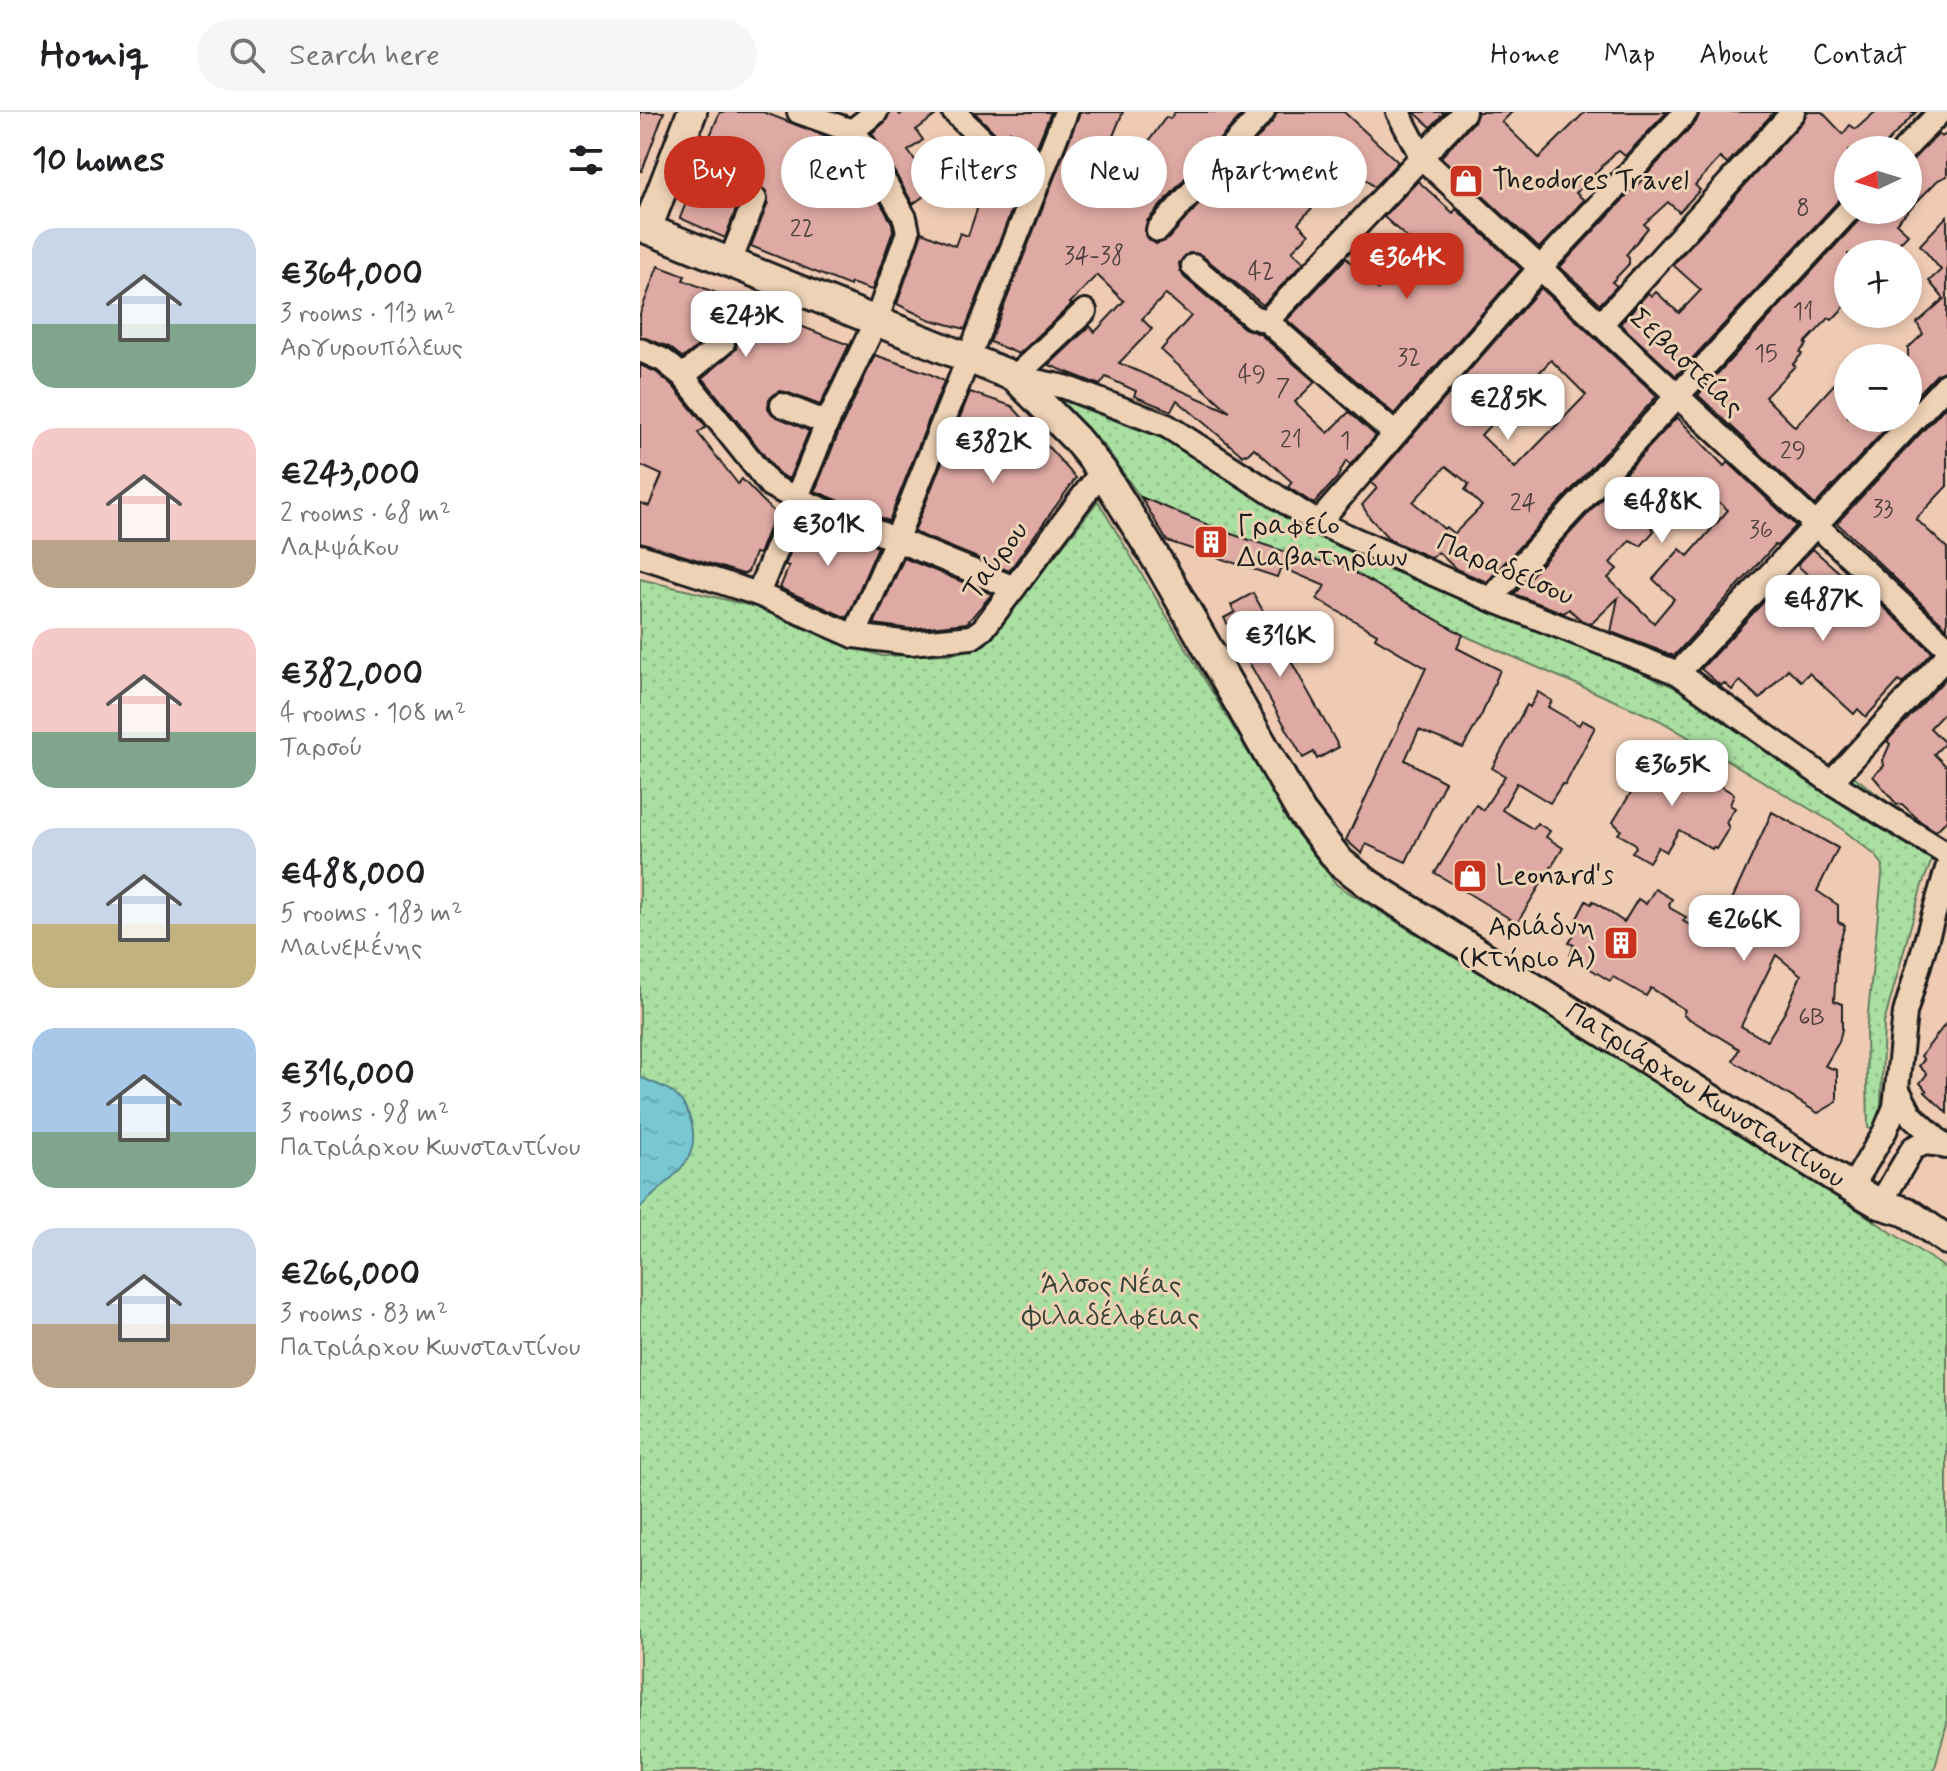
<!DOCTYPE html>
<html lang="en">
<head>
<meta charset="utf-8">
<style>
  :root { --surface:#fff; --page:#f6f6f6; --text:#202124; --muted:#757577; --line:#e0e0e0; --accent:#c8321e }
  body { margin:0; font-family:Mynerve,sans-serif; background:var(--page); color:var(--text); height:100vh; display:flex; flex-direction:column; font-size:30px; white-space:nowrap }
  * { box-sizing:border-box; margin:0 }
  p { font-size:26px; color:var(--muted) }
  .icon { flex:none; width:44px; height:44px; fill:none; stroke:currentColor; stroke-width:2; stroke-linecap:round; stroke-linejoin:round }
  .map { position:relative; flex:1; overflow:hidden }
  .sheet { display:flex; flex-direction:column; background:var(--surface); width:640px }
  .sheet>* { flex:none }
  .top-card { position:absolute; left:24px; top:24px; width:760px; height:72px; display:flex; gap:16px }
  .needle { width:52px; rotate:266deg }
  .tools { position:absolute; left:1194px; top:24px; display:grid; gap:16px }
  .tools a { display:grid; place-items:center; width:88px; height:88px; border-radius:50%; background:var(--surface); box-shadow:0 4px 12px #0003; font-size:40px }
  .price { position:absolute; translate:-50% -68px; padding:0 18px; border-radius:16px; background:#fff; color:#222; font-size:26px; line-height:52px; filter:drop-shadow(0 2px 4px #0008) }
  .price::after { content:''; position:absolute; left:50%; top:48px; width:24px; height:18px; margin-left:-12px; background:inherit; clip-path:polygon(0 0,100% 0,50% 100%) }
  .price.active { background:var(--accent); color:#fff }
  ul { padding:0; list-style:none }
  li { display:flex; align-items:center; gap:24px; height:200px; padding:0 32px }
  li span { display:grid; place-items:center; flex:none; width:224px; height:160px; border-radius:24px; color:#555 }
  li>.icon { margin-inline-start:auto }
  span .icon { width:96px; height:96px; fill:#fffc; stroke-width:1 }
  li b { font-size:34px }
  h2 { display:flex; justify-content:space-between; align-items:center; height:96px; padding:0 32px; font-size:34px }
  .pill { padding:0 28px; border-radius:36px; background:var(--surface); box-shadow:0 4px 12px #0003; font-size:28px; line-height:72px }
  .pill.active { background:var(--accent); color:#fff }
  header { display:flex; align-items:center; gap:48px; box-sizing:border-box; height:112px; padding:0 40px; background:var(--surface); border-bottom:2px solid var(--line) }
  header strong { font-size:38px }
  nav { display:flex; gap:44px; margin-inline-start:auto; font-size:28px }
  .search { width:560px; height:72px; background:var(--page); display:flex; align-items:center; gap:20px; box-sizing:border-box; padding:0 28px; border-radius:44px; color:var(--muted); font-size:30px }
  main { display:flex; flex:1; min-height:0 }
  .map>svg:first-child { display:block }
</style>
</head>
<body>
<header>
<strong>Homiq</strong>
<div class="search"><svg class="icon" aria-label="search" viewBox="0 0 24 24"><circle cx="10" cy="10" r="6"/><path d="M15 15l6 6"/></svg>Search here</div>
<nav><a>Home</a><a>Map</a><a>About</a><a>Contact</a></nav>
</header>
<main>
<section class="sheet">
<h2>10 homes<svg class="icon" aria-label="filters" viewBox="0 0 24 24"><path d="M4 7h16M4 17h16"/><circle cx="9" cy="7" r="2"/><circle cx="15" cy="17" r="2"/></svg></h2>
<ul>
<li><span style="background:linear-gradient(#c9d6e8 60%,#7fa58c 0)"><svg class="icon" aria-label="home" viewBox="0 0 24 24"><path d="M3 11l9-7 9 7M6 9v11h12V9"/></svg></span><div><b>€364,000</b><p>3 rooms · 113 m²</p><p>Αργυρουπόλεως</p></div></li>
<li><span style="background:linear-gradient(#f6c9c9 70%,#b9a48a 0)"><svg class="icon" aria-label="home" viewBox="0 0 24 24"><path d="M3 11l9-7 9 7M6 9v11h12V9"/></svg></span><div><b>€243,000</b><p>2 rooms · 68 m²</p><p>Λαμψάκου</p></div></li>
<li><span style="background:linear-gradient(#f6c9c9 65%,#7fa58c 0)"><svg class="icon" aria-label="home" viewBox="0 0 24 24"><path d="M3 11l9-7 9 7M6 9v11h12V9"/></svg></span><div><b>€382,000</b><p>4 rooms · 108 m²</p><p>Ταρσού</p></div></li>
<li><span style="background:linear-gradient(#c9d6e8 60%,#c2b280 0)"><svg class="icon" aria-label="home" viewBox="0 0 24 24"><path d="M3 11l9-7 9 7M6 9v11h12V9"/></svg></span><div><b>€488,000</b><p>5 rooms · 183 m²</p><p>Μαινεμένης</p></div></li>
<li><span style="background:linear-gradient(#a9c7e8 65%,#7fa58c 0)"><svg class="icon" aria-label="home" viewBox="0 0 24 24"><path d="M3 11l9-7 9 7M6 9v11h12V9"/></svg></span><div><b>€316,000</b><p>3 rooms · 98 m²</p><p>Πατριάρχου Κωνσταντίνου</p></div></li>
<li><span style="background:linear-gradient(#c9d6e8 60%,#b9a48a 0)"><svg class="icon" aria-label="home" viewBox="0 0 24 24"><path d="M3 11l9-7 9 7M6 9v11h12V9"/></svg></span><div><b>€266,000</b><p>3 rooms · 83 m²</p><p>Πατριάρχου Κωνσταντίνου</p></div></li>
</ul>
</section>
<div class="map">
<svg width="1307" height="1659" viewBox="0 0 1307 1659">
  <defs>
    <pattern id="park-dots" width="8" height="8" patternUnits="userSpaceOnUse" patternTransform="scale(2)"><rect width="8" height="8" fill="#aadfa2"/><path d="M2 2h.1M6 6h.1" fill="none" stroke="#92bf8b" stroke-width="1.8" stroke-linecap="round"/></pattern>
    <pattern id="water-ripples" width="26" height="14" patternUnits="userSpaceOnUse" patternTransform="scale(2)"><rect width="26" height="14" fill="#78c7d3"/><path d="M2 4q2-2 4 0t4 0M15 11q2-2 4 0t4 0" fill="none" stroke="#67aab5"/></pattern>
  </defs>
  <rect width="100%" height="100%" fill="#f0cbb4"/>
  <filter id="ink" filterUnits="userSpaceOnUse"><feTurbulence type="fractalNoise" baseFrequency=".0125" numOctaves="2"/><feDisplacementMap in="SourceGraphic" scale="16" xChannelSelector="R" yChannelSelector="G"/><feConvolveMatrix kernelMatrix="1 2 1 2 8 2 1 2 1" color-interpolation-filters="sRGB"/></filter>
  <g filter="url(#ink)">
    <g fill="url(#park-dots)" stroke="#637e5f" stroke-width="2">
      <path d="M 424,289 L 542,334 L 692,431 L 743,455 L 976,549 L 1038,577 L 1139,642 L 1212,663 L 1299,730 L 1282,773 L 1244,911 L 1240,1015 L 1228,1016 L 1226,921 L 1243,753 L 1235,743 L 1197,713 L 1019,608 L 823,523 L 698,451 L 671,448 L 509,398 L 465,335 L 423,291 Z"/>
      <path d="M 458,389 L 654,717 L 697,773 L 1137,1045 L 1307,1157 L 1307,1611 L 1294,1659 L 0,1659 L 0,467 L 128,498 L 200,531 L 242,544 L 313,542 L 345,533 Z"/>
    </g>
    <path fill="url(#water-ripples)" stroke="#53838a" stroke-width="2" d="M 0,965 C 9,969 20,973 29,978 C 52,993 61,1028 45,1051 C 33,1068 13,1081 0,1096 Z"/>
    <g fill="#dfaaa3" stroke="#1c1c1c" stroke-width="2" fill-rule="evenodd">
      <path d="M 0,0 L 24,0 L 2,59 L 0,59 Z"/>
      <path d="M 80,0 L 123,0 L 201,30 L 199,37 L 205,32 L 212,41 L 252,111 L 253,119 L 232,178 L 211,171 L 210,174 L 111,134 L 128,91 L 126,79 L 119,74 L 107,76 L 102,81 L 85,126 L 40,106 L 59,58 L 56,57 Z"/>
      <path d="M 250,0 L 258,0 L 260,3 L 263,0 L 300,0 L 276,18 L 283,28 L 268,39 L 296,75 L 273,92 L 232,21 L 245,10 Z"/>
      <path d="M 334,0 L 411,0 L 389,54 L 365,30 L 371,19 L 361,27 Z"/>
      <path d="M 440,0 L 483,0 L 473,24 L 499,43 L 526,5 L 530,7 L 535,0 L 604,0 L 507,109 L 505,123 L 516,132 L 528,127 L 633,9 L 637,0 L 704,0 L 758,50 L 734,75 L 697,42 L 671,70 L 684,83 L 658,111 L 669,122 L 652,139 L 664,150 L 623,193 L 561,143 L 549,141 L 539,151 L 540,158 L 544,165 L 604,216 L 620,222 L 675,270 L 655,290 L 688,321 L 709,300 L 736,324 L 710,353 L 706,349 L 697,366 L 674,392 L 648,375 L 652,370 L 614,336 L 607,343 L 605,342 L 603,344 L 537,288 L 531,299 L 494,284 L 496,279 L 466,265 L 460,273 L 409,253 L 450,214 L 455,220 L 484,189 L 457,163 L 430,191 L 432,192 L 379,242 L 350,230 ZM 526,182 L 551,204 L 521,238 L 590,300 L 479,251 L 512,217 L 502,207 Z"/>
      <path d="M 774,0 L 805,0 L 791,15 Z"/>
      <path d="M 838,0 L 872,0 L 862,10 L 899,46 L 945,0 L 1027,0 L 985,44 L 979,39 L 974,42 L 936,81 L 944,88 L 899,136 L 801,45 L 834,10 Z"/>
      <path d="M 1060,0 L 1134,0 L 1087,52 L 1080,46 L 1055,73 L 1060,78 L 1039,100 L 1028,90 L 1004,112 L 1008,116 L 986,143 L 989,146 L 989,152 L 972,170 L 977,174 L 960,192 L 920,155 L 1056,10 Z"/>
      <path d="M 1167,0 L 1182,0 L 1203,22 L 1210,13 L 1216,17 L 1235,0 L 1276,0 L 1240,38 L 1208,38 L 1208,84 L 1199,88 L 1036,264 L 980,212 L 1008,181 L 1012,184 L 1016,180 L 1039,201 L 1061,178 L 1033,153 L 1163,9 Z"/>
      <path d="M 1299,22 L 1301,25 L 1307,22 L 1307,64 L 1298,68 L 1256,111 L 1268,122 L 1249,142 L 1208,142 L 1208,191 L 1192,208 L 1189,206 L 1165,231 L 1167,232 L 1160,240 L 1162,242 L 1153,252 L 1155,254 L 1125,285 L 1155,315 L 1208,257 L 1208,306 L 1256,306 L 1175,393 L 1058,283 L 1219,108 L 1223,98 L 1268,98 L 1268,51 Z"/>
      <path d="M 351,56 L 378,82 L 325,217 L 288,207 L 257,192 L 282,120 L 315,134 L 320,121 L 328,124 L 341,85 L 337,82 Z"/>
      <path d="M 778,69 L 813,101 L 816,97 L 881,157 L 754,302 L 647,208 L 706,146 L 738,177 L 777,135 L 744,105 Z"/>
      <path d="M 1307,104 L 1307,258 L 1297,262 L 1268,293 L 1268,236 L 1283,222 L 1277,211 L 1304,187 L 1289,169 L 1301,158 L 1280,133 Z"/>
      <path d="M 18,154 L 45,164 L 43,168 L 209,233 L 180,293 L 146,280 L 139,279 L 129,287 L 128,296 L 132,302 L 169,319 L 149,367 L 139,362 L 63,266 L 96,237 L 97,229 L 93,222 L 87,218 L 75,220 L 43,246 L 29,235 L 0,224 L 0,202 Z"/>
      <path d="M 901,176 L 1017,284 L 847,470 L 816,457 L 798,440 L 792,446 L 750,428 L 730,406 L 722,393 L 737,376 L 731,371 ZM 911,248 L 946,283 L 875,356 L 841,323 ZM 806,354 L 829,372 L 825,378 L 842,394 L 814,422 L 806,415 L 804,417 L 773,390 Z"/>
      <path d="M 235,243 L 288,261 L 304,269 L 249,409 L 175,379 L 200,317 Z"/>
      <path d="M 0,253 L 16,260 L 33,274 L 66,315 L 58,321 L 98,372 L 102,367 L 135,401 L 119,442 L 115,441 L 108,460 L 103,462 L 0,430 L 0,391 L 9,394 L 22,363 L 0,353 Z"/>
      <path d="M 330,280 L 372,294 L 436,366 L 369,459 L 274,420 Z"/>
      <path d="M 1307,293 L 1307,374 L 1276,407 L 1307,436 L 1307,516 L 1197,411 Z"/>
      <path d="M 1037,305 L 1084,354 L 1088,350 L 1156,414 L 1152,418 L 1137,434 L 1135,433 L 1034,544 L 971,520 L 978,486 L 951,512 L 941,508 L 929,497 L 924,501 L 874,482 ZM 1040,371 L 1055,385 L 1064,377 L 1088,398 L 1048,444 L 1040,437 L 1013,467 L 1034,487 L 1014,511 L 968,466 L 977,457 L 970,451 L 990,428 L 1001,434 L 1014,419 L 1007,408 Z"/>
      <path d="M 501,385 L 585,420 L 671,448 L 698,451 L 823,523 L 817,536 L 860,558 L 842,602 L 823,636 L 779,618 L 765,648 L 805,670 L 766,750 L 726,732 L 722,742 L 706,728 L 786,556 L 735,526 L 737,522 L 677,487 L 685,474 L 641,455 L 637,465 L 527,429 Z"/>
      <path d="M 166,411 L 199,419 L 238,435 L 207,506 L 140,476 L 149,454 L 145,453 L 161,414 Z"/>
      <path d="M 1173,437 L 1201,462 L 1204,460 L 1221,474 L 1292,540 L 1262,572 L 1259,569 L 1226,605 L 1218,597 L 1214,602 L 1169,561 L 1161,569 L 1148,557 L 1120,587 L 1100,569 L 1092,578 L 1084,571 L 1081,574 L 1061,557 L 1130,483 L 1133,483 L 1153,502 L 1179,473 L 1157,453 Z"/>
      <path d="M 264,446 L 352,482 L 327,511 L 270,517 L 234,512 Z"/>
      <path d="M 613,481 L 699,635 L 677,647 L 674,640 L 663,646 L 584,506 L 595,500 L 591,493 Z"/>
      <path d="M 1307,565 L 1307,598 L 1290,616 L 1305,631 L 1294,642 L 1307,655 L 1307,708 L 1296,719 L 1280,709 L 1262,692 L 1257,693 L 1233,664 L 1244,654 L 1243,648 L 1250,632 L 1247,629 Z"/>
      <path d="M 898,580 L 912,589 L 908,595 L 939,613 L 942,608 L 955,615 L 925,673 L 922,672 L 910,691 L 877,671 L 862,698 L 893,717 L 897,711 L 910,719 L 906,725 L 923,736 L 877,811 L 795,761 L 836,693 L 843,698 L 865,664 L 852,656 L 887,593 L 890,595 Z"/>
      <path d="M 1018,643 L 1050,662 L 1053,658 L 1094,682 L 1090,693 L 1095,696 L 1086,710 L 1089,716 L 1076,737 L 1073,735 L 1072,737 L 1039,718 L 1026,740 L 1018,735 L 1009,750 L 992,740 L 996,735 L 994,731 L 978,722 L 981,718 L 973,710 L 998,669 L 990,664 L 992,661 L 988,659 L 996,645 L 1000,647 L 1001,644 L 1013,651 Z"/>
      <path d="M 1132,700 L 1198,736 L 1177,779 L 1198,793 L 1198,810 L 1205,813 L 1197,839 L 1194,889 L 1202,892 L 1202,917 L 1199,930 L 1185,954 L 1197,958 L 1197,990 L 1178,1001 L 1093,949 L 1099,937 L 1043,903 L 1045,898 L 1011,876 L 1006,884 L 973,865 L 970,869 L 930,844 L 934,833 L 929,831 L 938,816 L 938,812 L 935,810 L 946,789 L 951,792 L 953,789 L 984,810 L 998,787 L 1006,792 L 1015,777 L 1032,787 L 1029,792 L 1030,796 L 1046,805 L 1043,809 L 1074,827 ZM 1136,843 L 1161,863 L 1145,900 L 1127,929 L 1101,914 Z"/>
      <path d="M 1307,910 L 1307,1001 L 1285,980 L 1287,979 L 1280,971 L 1287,962 L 1279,954 L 1284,948 L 1281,944 Z"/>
    </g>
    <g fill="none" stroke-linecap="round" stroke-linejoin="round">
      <g stroke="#1c1c1c" stroke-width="28">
        <g id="minor">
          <path d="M 314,0 L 395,79"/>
          <path d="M 758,0 L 782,46 L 1307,535"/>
          <path d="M 212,19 L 236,0"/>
          <path d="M 1264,38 L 1300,0"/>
          <path d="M 518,118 L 623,0"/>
          <path d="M 90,150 L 115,87"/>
          <path d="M 553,154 L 613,205 L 627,209"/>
          <path d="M 627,209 L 824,0"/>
          <path d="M 627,209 L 755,322"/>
          <path d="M 961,212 L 1153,0"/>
          <path d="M 0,238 L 23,248 L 43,264 L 130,373 L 157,387 L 374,476"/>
          <path d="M 43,264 L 83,231"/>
          <path d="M 375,265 L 425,275 L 527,314 L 678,411 L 850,487 L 1038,561 L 1191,670 L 1307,742"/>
          <path d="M 375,265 L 445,199"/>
          <path d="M 142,293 L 187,311"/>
          <path d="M 678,411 L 900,156 L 1046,0"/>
          <path d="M 0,444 L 118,482 L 214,524 L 270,531 L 332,525 L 343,517 L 462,359"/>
          <path d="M 118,482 L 187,311 L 236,209 L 268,120 L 265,106 L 224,33 L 212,19 L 159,0"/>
          <path d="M 850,487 L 1209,98"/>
          <path d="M 214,524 L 257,426 L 426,0"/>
          <path d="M 1038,561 L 1307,272"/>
          <path d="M 1191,670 L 1307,544"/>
          <path d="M 1258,978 L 1271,1003 L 1305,1035"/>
          <path d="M 1212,1075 L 1245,1019 L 1255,995 L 1265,901 L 1307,757"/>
          <path d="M 1240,1092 L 1273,1036 L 1285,1031 L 1303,1033"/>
        </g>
      </g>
      <g stroke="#1c1c1c" stroke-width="34">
        <g id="major">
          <path id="s1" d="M 52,0 L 7,117 L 375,265 L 436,327 L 462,359 L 522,456 L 661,700 L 700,750 L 730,773 L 1196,1066 L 1240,1092 L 1267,1100 L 1307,1128"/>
        </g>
      </g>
      <use href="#minor" stroke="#eed2b5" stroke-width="22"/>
      <use href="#major" stroke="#eed2b5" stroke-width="28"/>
    </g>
  </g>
  <defs>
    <g id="shop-square" transform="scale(1.8)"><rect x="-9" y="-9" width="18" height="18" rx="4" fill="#c8321e" stroke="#eed2b5"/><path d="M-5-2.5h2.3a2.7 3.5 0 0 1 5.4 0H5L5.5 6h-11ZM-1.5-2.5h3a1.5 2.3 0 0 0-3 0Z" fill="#fff"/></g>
    <g id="building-square" transform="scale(1.8)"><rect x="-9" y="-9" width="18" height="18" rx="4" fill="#c8321e" stroke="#eed2b5"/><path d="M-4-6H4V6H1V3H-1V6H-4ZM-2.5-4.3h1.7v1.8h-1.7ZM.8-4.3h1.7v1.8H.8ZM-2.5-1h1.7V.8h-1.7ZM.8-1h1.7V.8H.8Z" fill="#fff"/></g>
  </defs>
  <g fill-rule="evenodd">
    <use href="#shop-square" x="826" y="69"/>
    <use href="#building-square" x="571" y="430"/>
    <use href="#shop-square" x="830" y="764"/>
    <use href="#building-square" x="981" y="831"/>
  </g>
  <g text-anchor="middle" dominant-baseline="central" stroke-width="6" stroke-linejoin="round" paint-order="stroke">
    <g font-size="24" fill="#4d403e">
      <text x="1163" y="96">8</text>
      <text x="162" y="117">22</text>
      <text x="454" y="144">34-38</text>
      <text x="621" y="160">42</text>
      <text x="1163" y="200">11</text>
      <text x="1126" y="242">15</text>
      <text x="769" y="246">32</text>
      <text x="612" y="263">49</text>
      <text x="643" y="276">7</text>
      <text x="651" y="328">21</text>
      <text x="705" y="329">1</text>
      <text x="1153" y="339">29</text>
      <text x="883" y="391">24</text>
      <text x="1243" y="397">33</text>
      <text x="1121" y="418">36</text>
      <text x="1172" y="905">6Β</text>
    </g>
    <g font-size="28" fill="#1c1c1c" stroke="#eed2b5" text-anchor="start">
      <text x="852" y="69">Theodores Travel</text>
      <text x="597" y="414">Γραφείο<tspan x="597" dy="32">Διαβατηρίων</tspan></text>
      <text x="856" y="764">Leonard's</text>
      <text x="955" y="815" text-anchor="end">Αριάδνη<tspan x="955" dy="32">(Κτήριο Α)</tspan></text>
    </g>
    <g font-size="28" fill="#1c1c1c" stroke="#eed2b5">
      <text transform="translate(1046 251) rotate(43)">Σεβαστείας</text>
      <text transform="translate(356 449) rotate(-53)">Ταύρου</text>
      <text transform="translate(865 458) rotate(23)">Παραδείσου</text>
      <text stroke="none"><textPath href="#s1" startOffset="1542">Πατριάρχου Κωνσταντίνου</textPath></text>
    </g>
    <g font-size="28" fill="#384337" stroke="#eed2b5">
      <text x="471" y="1173">Άλσος Νέας<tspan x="471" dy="32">Φιλαδέλφειας</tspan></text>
    </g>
  </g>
</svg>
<div class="tools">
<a><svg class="needle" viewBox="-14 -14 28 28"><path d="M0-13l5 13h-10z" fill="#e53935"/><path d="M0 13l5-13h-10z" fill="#757577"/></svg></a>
<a>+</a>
<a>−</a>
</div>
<b class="price active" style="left:767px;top:189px">€364K</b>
<b class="price" style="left:106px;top:247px">€243K</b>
<b class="price" style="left:868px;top:330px">€285K</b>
<b class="price" style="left:353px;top:373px">€382K</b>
<b class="price" style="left:1022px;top:433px">€488K</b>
<b class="price" style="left:188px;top:456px">€301K</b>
<b class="price" style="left:1183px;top:531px">€487K</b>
<b class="price" style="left:640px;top:567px">€316K</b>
<b class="price" style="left:1032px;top:696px">€365K</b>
<b class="price" style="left:1104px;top:851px">€266K</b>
<div class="top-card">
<a class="pill active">Buy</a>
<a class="pill">Rent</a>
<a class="pill">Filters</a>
<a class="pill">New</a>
<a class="pill">Apartment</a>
</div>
</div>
</main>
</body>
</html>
